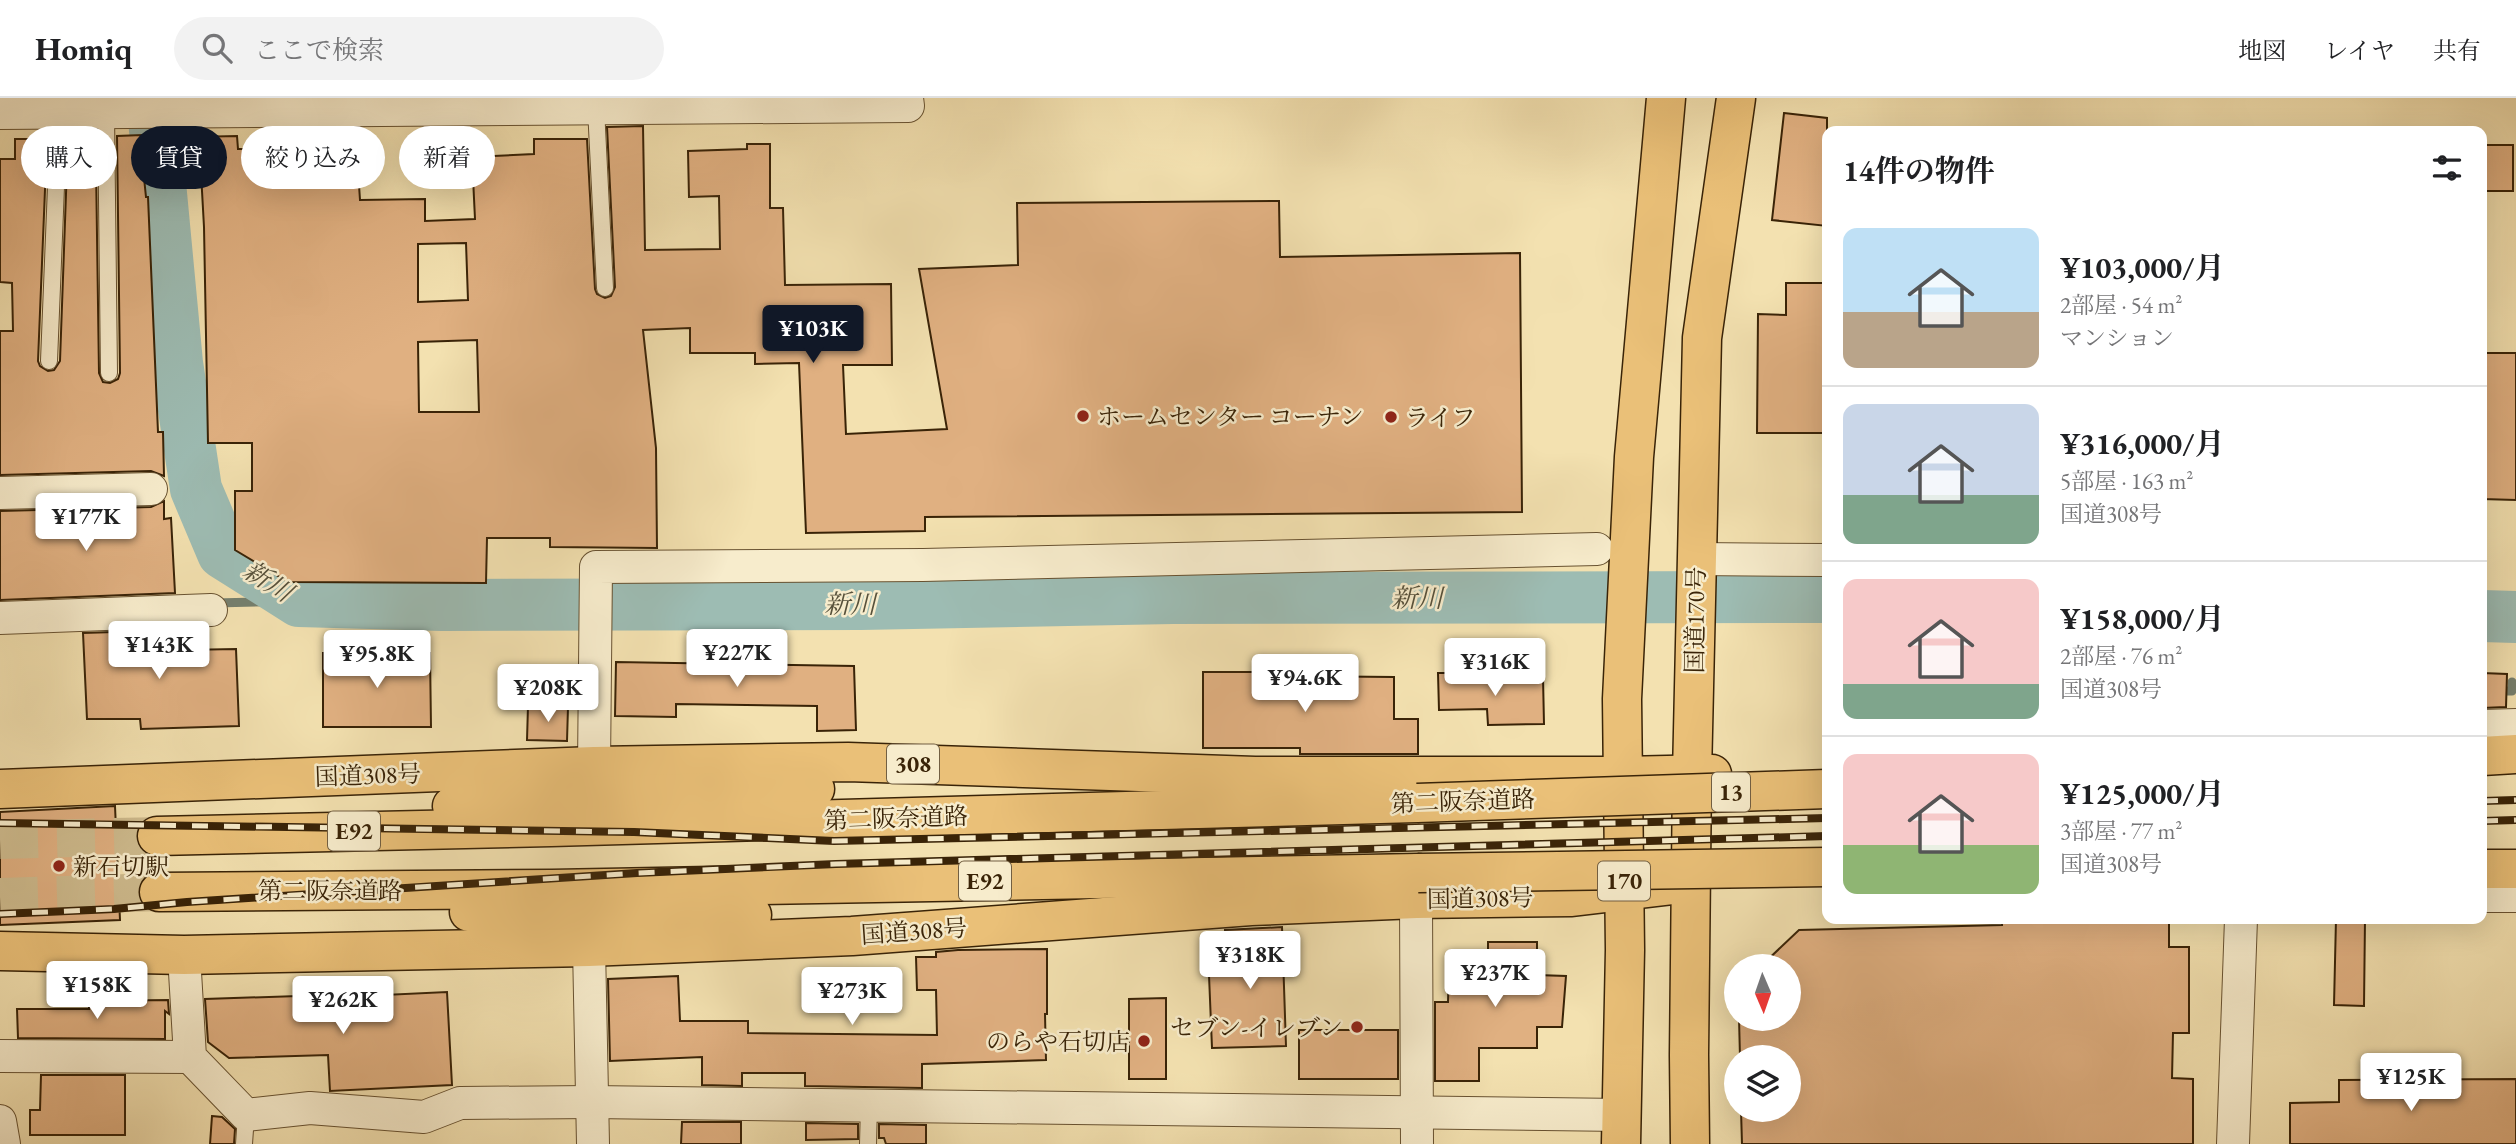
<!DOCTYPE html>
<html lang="ja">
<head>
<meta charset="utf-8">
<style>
  :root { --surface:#fff; --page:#f2f2f2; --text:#202124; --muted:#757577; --line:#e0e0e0; --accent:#111827 }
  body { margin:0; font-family:"EB Garamond","Noto Serif JP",serif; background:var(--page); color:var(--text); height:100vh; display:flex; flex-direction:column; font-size:26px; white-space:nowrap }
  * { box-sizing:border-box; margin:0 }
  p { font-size:23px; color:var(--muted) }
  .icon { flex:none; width:38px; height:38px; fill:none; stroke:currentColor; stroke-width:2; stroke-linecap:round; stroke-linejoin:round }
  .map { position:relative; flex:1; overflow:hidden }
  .panel { position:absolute; left:1822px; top:28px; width:665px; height:798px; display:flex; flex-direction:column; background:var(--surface); border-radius:14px; box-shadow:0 7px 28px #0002 }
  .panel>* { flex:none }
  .banner { position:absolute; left:21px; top:28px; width:665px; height:63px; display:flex; gap:14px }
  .needle { width:46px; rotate:178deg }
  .fabs { position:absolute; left:1724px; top:856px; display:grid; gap:14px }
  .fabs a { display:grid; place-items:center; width:77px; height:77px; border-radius:50%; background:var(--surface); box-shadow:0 7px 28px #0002; font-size:35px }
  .price { position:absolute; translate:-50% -60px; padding:0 16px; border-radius:7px; background:#fff; color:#222; font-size:23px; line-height:46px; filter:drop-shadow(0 2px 4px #0008) }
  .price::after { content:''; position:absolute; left:50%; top:42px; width:21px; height:16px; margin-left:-10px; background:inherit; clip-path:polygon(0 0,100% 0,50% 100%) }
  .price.current { background:var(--accent); color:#fff }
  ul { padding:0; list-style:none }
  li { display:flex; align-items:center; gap:21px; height:175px; padding:0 21px }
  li+li { border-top:2px solid var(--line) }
  li span { display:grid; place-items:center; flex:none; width:196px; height:140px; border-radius:14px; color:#555 }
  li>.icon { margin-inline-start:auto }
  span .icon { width:84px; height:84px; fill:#fffc; stroke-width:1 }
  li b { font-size:30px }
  h2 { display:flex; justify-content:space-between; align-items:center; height:84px; padding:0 21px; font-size:30px }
  .tag { padding:0 24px; border-radius:32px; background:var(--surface); box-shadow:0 7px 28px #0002; font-size:24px; line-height:63px }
  .tag.current { background:var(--accent); color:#fff }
  header { display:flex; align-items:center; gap:42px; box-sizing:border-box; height:98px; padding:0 35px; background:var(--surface); border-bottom:2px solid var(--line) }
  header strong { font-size:33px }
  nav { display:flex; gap:38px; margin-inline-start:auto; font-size:24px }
  .search { width:490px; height:63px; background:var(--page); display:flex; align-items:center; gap:18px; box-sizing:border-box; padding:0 24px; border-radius:38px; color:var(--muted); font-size:26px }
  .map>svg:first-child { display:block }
</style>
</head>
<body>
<header>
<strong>Homiq</strong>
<div class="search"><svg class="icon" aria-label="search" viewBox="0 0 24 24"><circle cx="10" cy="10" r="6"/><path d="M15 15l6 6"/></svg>ここで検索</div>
<nav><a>地図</a><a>レイヤ</a><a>共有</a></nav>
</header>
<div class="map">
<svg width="2516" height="1046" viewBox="0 0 2516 1046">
  <rect width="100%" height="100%" fill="#f3e1b0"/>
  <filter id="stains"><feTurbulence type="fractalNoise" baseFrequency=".00286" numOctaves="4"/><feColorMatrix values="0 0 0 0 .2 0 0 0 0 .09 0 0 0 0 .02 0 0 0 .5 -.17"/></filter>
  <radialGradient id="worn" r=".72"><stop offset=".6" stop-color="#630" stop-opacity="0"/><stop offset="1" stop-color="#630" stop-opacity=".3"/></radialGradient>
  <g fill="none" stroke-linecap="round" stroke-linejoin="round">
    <g stroke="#757f6e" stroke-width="9">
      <path d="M 215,505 L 299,503"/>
      <path d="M 2513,535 L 2514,519"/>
      <path d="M 2482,593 L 2512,593 L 2512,584"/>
    </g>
    <g stroke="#9dbcb3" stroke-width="52">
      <path d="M 152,0 L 177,265 L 196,391 L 223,455 L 299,503 L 442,507 L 861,506 L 1173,500 L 1827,499"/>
      <path d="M 2482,518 L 2516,519"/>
    </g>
  </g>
  <g fill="#e0b081" stroke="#392307" stroke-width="2" fill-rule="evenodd">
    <path d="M 1784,15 L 1827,20 L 1827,128 L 1772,122 Z"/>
    <path d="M 643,28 L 645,152 L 720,151 L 719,98 L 689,99 L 688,53 L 747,51 L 747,46 L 770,46 L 770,110 L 783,110 L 785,187 L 891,186 L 892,267 L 843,267 L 846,336 L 947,331 L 919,171 L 1018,167 L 1017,105 L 1279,103 L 1280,159 L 1520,155 L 1522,414 L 925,419 L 925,433 L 806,435 L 799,265 L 755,266 L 755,255 L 690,255 L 690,230 L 643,232 L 656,350 L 657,450 L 550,449 L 550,440 L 487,440 L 486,485 L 288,484 L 235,452 L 235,393 L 252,393 L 252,345 L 208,345 L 204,129 L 201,75 L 193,76 L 192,39 L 237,38 L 238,51 L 282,51 L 282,41 L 307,41 L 307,59 L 357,57 L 360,102 L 425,101 L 425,123 L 475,121 L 472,59 L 534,56 L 534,41 L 587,41 L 595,191 L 597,196 L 605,200 L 611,198 L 615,189 L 607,29 ZM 466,145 L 468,202 L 418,204 L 418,146 ZM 477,242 L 479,314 L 419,314 L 418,244 Z"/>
    <path d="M 142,37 L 143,70 L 146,99 L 148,99 L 158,334 L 163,334 L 164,378 L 151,373 L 0,377 L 0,233 L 13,233 L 12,185 L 0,184 L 0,61 L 15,61 L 15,41 L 40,41 L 40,67 L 46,67 L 38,263 L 40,268 L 48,273 L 54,272 L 60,263 L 67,68 L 96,68 L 99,275 L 103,284 L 110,285 L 118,281 L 120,275 L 117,38 Z"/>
    <rect x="2482" y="47" width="31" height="46"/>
    <path d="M 1786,185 L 1827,185 L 1827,335 L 1757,335 L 1758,216 L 1786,217 Z"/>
    <path d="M 2482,255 L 2516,255 L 2516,402 L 2482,401 Z"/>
    <path d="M 164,403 L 164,421 L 171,420 L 175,495 L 0,502 L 0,413 L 151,409 Z"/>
    <path d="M 176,532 L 176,537 L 184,537 L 184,552 L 236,551 L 239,628 L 141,631 L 140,621 L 87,621 L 83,535 Z"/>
    <path d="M 323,555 L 430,555 L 431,629 L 323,629 Z"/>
    <path d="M 616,564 L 854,568 L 856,632 L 817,633 L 817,608 L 676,606 L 676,619 L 615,618 Z"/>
    <path d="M 1203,574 L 1288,574 L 1288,578 L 1394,579 L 1394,621 L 1418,621 L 1418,656 L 1300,656 L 1300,650 L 1203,650 Z"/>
    <path d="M 1438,575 L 1467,575 L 1467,581 L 1543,579 L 1544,626 L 1488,627 L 1487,611 L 1439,612 Z"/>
    <path d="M 2482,575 L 2507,576 L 2506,609 L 2482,610 Z"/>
    <path d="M 528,608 L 568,609 L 567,643 L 527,642 Z"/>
    <path d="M 115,708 L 120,822 L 0,827 L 0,714 Z"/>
    <path d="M 2336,821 L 2365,821 L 2364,908 L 2334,907 Z"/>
    <path d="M 2002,824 L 2169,824 L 2169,849 L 2189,849 L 2189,935 L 2173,935 L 2172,980 L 2193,981 L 2193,1046 L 1742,1046 L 1741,1012 L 1788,1012 L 1788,959 L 1740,959 L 1739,920 L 1788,920 L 1788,868 L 1761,868 L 1799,832 L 2002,827 Z"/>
    <path d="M 1282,829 L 1286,948 L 1212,950 L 1209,877 L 1226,876 L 1225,832 Z"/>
    <path d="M 1488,844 L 1537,844 L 1537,877 L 1566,878 L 1562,929 L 1537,929 L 1537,950 L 1479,950 L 1479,983 L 1435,983 L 1435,904 L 1448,904 L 1449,869 L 1488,869 Z"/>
    <path d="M 1047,851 L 1047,916 L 1045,916 L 1046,962 L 922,966 L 922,990 L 805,988 L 805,975 L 742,975 L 742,988 L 702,987 L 702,959 L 610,963 L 608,881 L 678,878 L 680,923 L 748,923 L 748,935 L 937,937 L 936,892 L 917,892 L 916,859 L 936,859 L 936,854 L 958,852 Z"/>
    <path d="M 447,894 L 452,987 L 330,993 L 328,957 L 229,960 L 208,944 L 205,901 L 298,898 L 299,901 Z"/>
    <path d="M 1166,900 L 1166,981 L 1129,981 L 1129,901 Z"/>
    <path d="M 168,902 L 169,916 L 165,913 L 165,941 L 18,940 L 17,911 L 89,911 L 89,903 Z"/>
    <rect x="1299" y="932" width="99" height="49"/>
    <path d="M 41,977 L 125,977 L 125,1037 L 30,1037 L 30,1012 L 40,1012 Z"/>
    <path d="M 2516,981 L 2516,1046 L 2290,1046 L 2290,1005 L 2339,1004 L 2339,982 Z"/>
    <path d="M 212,1018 L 222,1019 L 235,1031 L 234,1046 L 210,1046 Z"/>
    <path d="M 682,1024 L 741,1024 L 741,1046 L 681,1046 Z"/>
    <path d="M 806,1025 L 858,1026 L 858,1041 L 806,1042 Z"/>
    <path d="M 879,1026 L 926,1027 L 926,1046 L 886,1046 L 884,1040 L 879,1040 Z"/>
  </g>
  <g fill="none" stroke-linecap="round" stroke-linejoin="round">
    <g stroke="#cebb8e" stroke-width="38" stroke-dasharray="38 19" stroke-linecap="butt">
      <path d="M 0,742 L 157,738"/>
      <path d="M 0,799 L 159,794"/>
    </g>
    <g stroke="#685231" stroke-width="18">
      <g id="lane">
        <path d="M 596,10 L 605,190"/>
        <path d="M 106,14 L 109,275"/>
        <path d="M 49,263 L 59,14"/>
        <path d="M 244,1046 L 246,1017"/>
        <path d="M 868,1046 L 869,1007"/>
      </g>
    </g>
    <g stroke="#685231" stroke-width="34">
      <g id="street">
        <path d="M 0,15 L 908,8 L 907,0"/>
        <path d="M 0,395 L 151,391"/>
        <path d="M 1696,461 L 1827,462"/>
        <path d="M 0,520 L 211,512"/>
        <path d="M 2482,628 L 2516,627"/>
        <path d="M 594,668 L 596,469 L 923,467 L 1597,451"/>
        <path d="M 2482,798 L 2516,798"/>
        <path d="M 1416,801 L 1417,1046"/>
        <path d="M 589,849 L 593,1046"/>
        <path d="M 184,857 L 190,959 L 246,1017 L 310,1010 L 424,1019 L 460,1005 L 592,1004 L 1622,1017"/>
        <path d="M 0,958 L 190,959"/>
        <path d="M 0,1023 L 4,1046"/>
        <path d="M 2233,1046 L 2241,821"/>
      </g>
    </g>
    <g stroke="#392307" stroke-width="41">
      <g id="highway">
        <path d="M 2482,658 L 2516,656"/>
        <path d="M 0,691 L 594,668 L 848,664 L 1255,678 L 1623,678 L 1712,676"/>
        <path d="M 452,708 L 550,699 L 815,691"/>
        <path d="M 157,738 L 551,729 L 1417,705"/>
        <path d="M 2482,771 L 2516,771"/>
        <path d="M 159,794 L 552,791 L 1418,775"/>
        <path d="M 469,814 L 554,820 L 752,817"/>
        <path d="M 0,853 L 184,857 L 589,849 L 852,838 L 1251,808 L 1416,801 L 1572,799 L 1682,786"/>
        <path d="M 1621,1046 L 1625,852 L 1622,601 L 1634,359 L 1666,0"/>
        <path d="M 1690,1046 L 1689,957 L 1692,677 L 1702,240 L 1736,0"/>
      </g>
    </g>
    <use href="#lane" stroke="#f7eccc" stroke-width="16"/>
    <use href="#street" stroke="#f7eccc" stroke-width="32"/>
    <use href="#highway" stroke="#eac078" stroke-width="38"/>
    <g stroke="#392307" stroke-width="8">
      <g id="rail">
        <path d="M 2482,703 L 2516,702"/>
        <path d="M 2482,723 L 2516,722"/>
        <path d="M 0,725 L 634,734 L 834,743 L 1827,720"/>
        <path d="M 0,816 L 114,811 L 187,804 L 637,775 L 836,766 L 1827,738"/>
      </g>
    </g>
    <use href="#rail" stroke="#f7eccc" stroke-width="5" stroke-dasharray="16" stroke-linecap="butt"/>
    <g stroke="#392307" stroke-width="41" stroke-linecap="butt">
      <g id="highway-bridge">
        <path d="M 1417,705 L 1827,691"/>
        <path d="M 1418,775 L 1827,769"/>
      </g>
    </g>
    <use href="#highway-bridge" stroke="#eac078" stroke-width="38"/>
  </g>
  <g fill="#8f2418" stroke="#f7eccc" stroke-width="2.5">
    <circle cx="1083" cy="318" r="7"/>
    <circle cx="1391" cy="319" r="7"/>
    <circle cx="59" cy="768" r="7"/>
    <circle cx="1357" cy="929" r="7"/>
    <circle cx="1144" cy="943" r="7"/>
  </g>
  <g text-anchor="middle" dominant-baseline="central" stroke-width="5" stroke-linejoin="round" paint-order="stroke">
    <g fill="#f7eccc" stroke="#725f42" stroke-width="2">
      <rect x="887" y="646.5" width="52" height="39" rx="5"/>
      <rect x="1712" y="674.5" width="38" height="39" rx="5"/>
      <rect x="328" y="713.5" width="52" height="39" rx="5"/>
      <rect x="959" y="763.5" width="52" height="39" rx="5"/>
      <rect x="1598" y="763.5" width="52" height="39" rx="5"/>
    </g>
    <g font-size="23" font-weight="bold" fill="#392307">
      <text x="913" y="666">308</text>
      <text x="1731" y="694">13</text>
      <text x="354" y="733">E92</text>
      <text x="985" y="783">E92</text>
      <text x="1624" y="783">170</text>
    </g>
    <g font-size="24" fill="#392307" stroke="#f7eccc" text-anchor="start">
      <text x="1097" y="318">ホームセンター コーナン</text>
      <text x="1405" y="319">ライフ</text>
      <text x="73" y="768">新石切駅</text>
      <text x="1343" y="929" text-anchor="end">セブン-イレブン</text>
      <text x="1130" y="943" text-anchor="end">のらや石切店</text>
    </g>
    <g font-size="24" fill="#392307" stroke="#f7eccc">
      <text transform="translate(1695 522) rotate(-89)">国道170号</text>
      <text transform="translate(368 677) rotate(-2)">国道308号</text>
      <text transform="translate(1463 703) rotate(-2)">第二阪奈道路</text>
      <text transform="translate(896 720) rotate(-2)">第二阪奈道路</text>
      <text x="330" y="792">第二阪奈道路</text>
      <text transform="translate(1480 800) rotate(-1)">国道308号</text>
      <text transform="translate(914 833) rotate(-4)">国道308号</text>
    </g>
    <g font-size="26" font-style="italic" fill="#57513b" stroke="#f7eccc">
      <text transform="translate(268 483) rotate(32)">新川</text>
      <text x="1417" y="500">新川</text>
      <text x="850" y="506">新川</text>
    </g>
  </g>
  <rect width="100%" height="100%" filter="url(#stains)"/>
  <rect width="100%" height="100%" fill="url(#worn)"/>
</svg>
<div class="fabs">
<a><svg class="needle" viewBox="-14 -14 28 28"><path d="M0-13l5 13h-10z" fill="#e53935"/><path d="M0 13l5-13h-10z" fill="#757577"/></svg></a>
<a><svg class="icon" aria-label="layers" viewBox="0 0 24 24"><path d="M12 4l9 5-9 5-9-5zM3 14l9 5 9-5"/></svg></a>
</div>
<b class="price current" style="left:813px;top:267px">¥103K</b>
<b class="price" style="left:86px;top:455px">¥177K</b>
<b class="price" style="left:159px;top:583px">¥143K</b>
<b class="price" style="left:737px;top:591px">¥227K</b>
<b class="price" style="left:377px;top:592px">¥95.8K</b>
<b class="price" style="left:1495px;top:600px">¥316K</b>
<b class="price" style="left:1305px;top:616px">¥94.6K</b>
<b class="price" style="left:548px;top:626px">¥208K</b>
<b class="price" style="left:1250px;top:893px">¥318K</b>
<b class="price" style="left:1495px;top:911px">¥237K</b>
<b class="price" style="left:97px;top:923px">¥158K</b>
<b class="price" style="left:852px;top:929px">¥273K</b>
<b class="price" style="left:343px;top:938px">¥262K</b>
<b class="price" style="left:2411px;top:1015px">¥125K</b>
<div class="banner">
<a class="tag">購入</a>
<a class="tag current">賃貸</a>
<a class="tag">絞り込み</a>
<a class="tag">新着</a>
</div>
<section class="panel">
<h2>14件の物件<svg class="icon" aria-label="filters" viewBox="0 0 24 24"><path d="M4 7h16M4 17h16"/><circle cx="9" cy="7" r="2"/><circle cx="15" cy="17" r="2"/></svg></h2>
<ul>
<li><span style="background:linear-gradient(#bfe0f5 60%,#b9a48a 0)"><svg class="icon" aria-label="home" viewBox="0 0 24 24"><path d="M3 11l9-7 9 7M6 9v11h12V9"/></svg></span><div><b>¥103,000/月</b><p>2部屋 · 54 m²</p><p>マンション</p></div></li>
<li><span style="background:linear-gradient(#c9d6e8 65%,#7fa58c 0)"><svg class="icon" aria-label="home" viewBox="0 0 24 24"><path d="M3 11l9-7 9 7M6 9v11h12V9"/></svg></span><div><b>¥316,000/月</b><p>5部屋 · 163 m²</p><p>国道308号</p></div></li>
<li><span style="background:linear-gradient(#f6c9c9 75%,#7fa58c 0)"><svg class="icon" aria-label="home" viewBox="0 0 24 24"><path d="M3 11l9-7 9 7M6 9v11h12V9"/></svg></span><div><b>¥158,000/月</b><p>2部屋 · 76 m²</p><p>国道308号</p></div></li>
<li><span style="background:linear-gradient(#f6c9c9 65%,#8fb573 0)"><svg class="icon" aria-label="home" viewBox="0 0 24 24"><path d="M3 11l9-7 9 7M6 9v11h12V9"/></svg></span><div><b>¥125,000/月</b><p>3部屋 · 77 m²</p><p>国道308号</p></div></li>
</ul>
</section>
</div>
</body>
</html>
